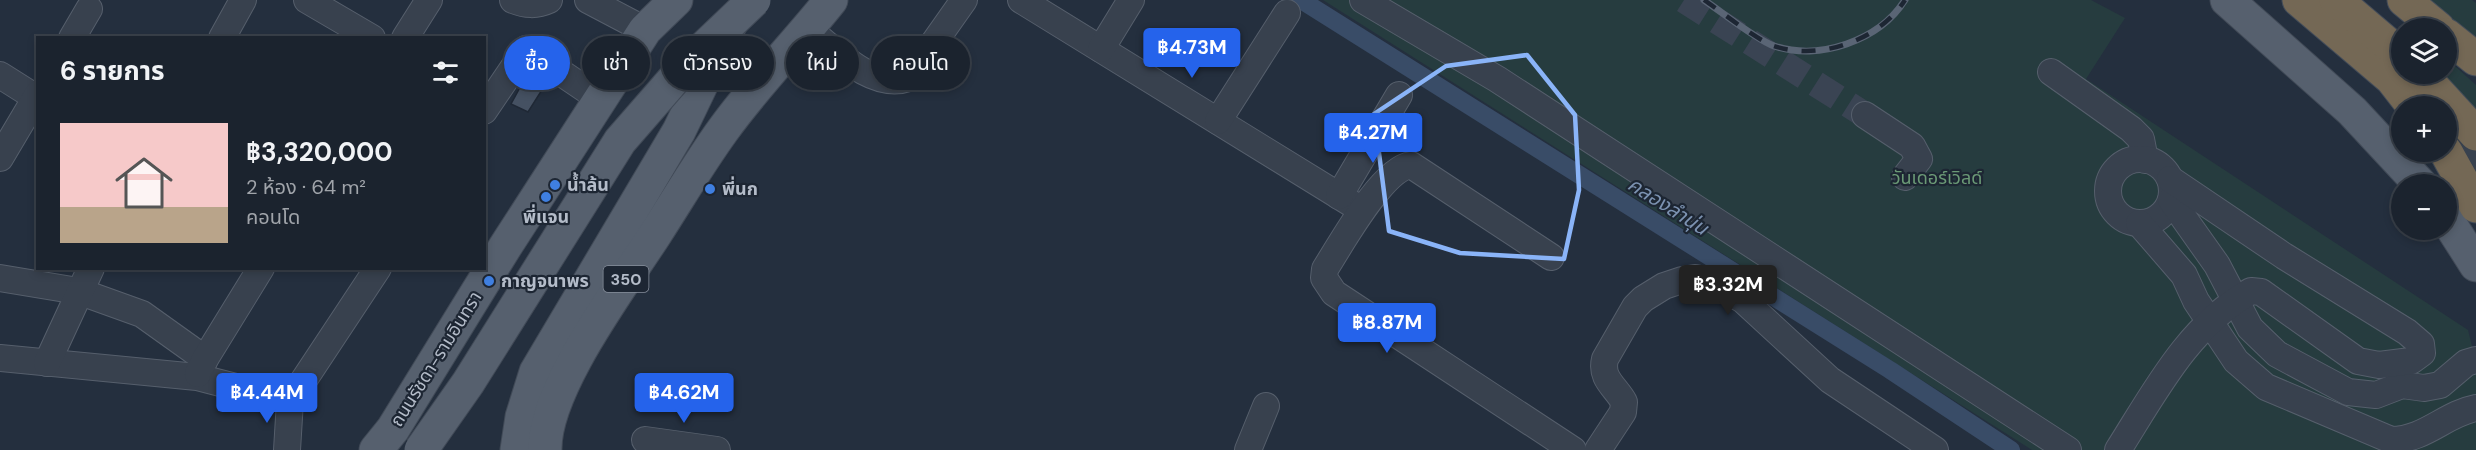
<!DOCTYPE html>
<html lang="th">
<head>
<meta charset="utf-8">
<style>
  :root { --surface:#1b232e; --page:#242b36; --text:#f1f3f6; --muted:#a0a4aa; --line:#39404a; --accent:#2563eb }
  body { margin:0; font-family:"DM Sans","Noto Sans Thai",sans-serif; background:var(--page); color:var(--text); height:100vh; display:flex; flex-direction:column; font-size:22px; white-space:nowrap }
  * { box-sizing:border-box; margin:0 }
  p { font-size:20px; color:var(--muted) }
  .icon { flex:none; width:33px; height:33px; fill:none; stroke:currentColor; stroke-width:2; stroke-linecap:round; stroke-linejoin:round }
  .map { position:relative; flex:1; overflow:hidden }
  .drawer { position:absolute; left:36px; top:36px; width:450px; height:234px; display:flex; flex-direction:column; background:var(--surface); border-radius:0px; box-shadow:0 3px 9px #0003,0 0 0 2px var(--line) }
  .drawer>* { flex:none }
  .banner { position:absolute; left:504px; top:36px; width:570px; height:54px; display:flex; gap:12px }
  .fabs { position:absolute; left:2391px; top:18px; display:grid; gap:12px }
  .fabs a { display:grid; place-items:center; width:66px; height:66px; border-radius:50%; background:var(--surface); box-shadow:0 3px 9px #0003,0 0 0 2px var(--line); font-size:30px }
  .price { position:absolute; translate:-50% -51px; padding:0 14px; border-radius:6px; background:var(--accent); color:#fff; font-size:20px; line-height:39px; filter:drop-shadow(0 2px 3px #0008) }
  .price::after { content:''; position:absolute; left:50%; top:36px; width:18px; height:14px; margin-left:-9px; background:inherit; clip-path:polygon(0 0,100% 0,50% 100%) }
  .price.selected { background:#222; color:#fff }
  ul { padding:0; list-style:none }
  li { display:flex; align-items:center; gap:18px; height:150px; padding:0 24px }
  li span { display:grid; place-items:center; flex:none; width:168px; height:120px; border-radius:0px; color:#555 }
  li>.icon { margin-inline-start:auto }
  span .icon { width:72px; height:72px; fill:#fffc; stroke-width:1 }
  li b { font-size:26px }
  h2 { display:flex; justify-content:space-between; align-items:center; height:72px; padding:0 24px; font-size:26px }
  .tag { padding:0 21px; border-radius:27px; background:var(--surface); box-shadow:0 3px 9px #0003,0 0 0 2px var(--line); font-size:21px; line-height:54px }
  .tag.selected { background:var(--accent); color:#fff }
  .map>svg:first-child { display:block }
</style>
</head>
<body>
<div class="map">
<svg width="2476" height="450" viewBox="0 0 2476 450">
  <rect width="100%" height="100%" fill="#242f3e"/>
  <g fill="#263c3f">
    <path d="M 1323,0 L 2091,0 L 2125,18 L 2086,79 L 2468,330 L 2476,362 L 2476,450 L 2032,450 Z"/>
    <path d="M 2418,0 L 2472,0 L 2476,3 L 2476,48 Z"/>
    <path d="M 2447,59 L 2476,85 L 2476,121 L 2436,74 L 2446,74 Z"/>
  </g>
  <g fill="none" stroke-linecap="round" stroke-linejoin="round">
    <path stroke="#394c67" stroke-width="18" d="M 1301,0 L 1890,370 L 2011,450"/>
  </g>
  <path fill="#455162" stroke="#1f2835" stroke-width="1.5" d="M 529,71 L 547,82 L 528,112 L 511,104 Z"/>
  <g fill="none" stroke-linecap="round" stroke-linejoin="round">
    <path stroke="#3a4453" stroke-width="26" stroke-dasharray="26 13" stroke-linecap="butt" d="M 1684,0 L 1865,115"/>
    <g stroke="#565f6c" stroke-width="28">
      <g id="minor">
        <path d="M 307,0 L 372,38"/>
        <path d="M 513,0 C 526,5 536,6 549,0"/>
        <path d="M 588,0 L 645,30"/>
        <path d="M 1021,0 L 1362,210"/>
        <path d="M 1363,0 L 1497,79 L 2068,450"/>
        <path d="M 807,28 C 834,49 872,91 909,78 L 964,0"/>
        <path d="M 72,38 L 89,9"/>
        <path d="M 222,38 L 243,0"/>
        <path d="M 405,38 L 429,0"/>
        <path d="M 1101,49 L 1131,0"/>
        <path d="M 2051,72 L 2131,129 L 2141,139 L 2145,160"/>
        <path d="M 0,75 L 38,99"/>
        <path d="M 484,111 L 526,49 L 600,99"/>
        <path d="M 1865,115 L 1912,146 L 1919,159 L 1905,177"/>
        <path d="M 1218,121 L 1287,13"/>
        <path d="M 2446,130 L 2471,165"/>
        <path d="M 0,158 L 38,94"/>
        <circle cx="2140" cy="191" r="32"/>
        <path d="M 1339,196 L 1399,95"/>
        <path d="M 2171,200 L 2217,265 L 2250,328 L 2277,354 L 2348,392 L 2376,395 L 2402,385 L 2424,388 L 2440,385 L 2466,363 L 2476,360"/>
        <path d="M 2139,223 L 2184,275 L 2196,301 L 2236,361 L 2266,387 L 2391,440 C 2425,440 2445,414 2476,408"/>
        <path d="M 1551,257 L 1411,165 C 1382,169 1341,244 1325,269 L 1324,278 L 1334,293 L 1573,450"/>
        <path d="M 0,278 L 78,291 L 142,314 L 205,359"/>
        <path d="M 0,358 L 197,377 L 290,401"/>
        <path d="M 47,363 L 91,268"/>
        <path d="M 198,374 L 205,359 L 261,268"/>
        <path d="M 645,440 L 717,450"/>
        <path d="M 287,450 L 290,401 L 378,268"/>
        <path d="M 1248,450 L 1266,406"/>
        <path d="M 1598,450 L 1623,412 L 1624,402 C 1616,387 1600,379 1605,359 L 1635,307 L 1643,299 L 1664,286 L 1682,280 L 1695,278 L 1711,281 L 1743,300 L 1830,380 L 1935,450"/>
        <path d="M 2118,450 C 2156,390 2188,327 2251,291 L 2261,292 L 2358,361 L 2379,365 L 2411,361 L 2422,353 L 2421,344 L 2407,332 L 2284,256 L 2170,179"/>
      </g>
    </g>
    <g stroke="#414a57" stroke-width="35">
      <g id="major">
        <path d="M 2227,0 L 2352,111 L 2420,184"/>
        <path d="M 2446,218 L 2476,265"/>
        <path d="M 376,450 L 393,429 L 505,247 L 645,30 L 676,0"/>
        <path d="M 517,450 L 522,417 L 536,372 L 679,131 L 731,23"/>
        <path d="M 545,450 C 544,388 622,286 656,233 C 678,199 699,163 723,130 C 756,84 796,44 831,0"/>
      </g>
    </g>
    <g stroke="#434c59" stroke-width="35">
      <g id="highway">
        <path d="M 2299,0 L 2392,79 L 2413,106"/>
        <path d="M 2336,0 L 2402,56"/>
        <path d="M 2404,0 L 2438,28"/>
        <path d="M 2446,35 L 2476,59"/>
        <path d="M 2421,74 L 2476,134"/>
        <path d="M 2446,152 L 2476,206"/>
      </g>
    </g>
    <use href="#minor" stroke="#38414e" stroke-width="26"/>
    <use href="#major" stroke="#56606e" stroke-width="33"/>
    <use href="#highway" stroke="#746855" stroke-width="33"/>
    <g stroke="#5a6575" stroke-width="7">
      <path id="rail" d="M 1704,0 C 1722,12 1755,39 1774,46 C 1819,61 1879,41 1905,0"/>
    </g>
    <use href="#rail" stroke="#1d2633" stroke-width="4.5" stroke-dasharray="14" stroke-linecap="butt"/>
    <g stroke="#414a57" stroke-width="35" stroke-linecap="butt">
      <path id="major-bridge" d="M 421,450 L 468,383 L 620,141 L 688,63 L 754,0"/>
    </g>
    <use href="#major-bridge" stroke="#56606e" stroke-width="33"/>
  </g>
  <path fill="none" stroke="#8ab4f8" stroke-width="4.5" stroke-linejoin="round" d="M 1527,55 L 1575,115 L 1579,190 L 1564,259 L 1460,253 L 1389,231 L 1374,114 L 1446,66 Z"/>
  <g fill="#3f7fe0" stroke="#1d2633" stroke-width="2">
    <circle cx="555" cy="185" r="6"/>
    <circle cx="710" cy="189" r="6"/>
    <circle cx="546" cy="197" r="6"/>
    <circle cx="489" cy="281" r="6"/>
  </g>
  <g text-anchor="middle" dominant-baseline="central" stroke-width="4.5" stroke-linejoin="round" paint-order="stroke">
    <rect fill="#1d2633" stroke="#878f9c" stroke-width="1.5" x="603.5" y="266" width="45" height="26" rx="4.5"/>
    <g font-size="16" font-weight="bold" fill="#b4bcc9">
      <text x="626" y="279">350</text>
    </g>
    <g font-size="18" fill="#6b9a76" stroke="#1d2633">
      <text x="1937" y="178">วันเดอร์เวิลด์</text>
    </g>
    <g font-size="18" font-weight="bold" fill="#b4bcc9" stroke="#1d2633" text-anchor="start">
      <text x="567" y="185">น้ำล้น</text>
      <text x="722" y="189">พี่นก</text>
      <text x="546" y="217" text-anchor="middle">พี่แจน</text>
      <text x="501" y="281">กาญจนาพร</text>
    </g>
    <g font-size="18" fill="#b4bcc9" stroke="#1d2633">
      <text transform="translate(436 359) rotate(-58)">ถนนรัชดา-รามอินทรา</text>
    </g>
    <g font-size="20" font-style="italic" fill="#7c92b1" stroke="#1d2633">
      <text transform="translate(1668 206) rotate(32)">คลองลำนุ่น</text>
    </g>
  </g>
</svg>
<div class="fabs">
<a><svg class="icon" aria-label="layers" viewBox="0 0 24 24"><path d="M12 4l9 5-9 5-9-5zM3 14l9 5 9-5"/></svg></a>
<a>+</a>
<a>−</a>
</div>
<b class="price" style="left:1192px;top:79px">฿4.73M</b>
<b class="price" style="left:1373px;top:164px">฿4.27M</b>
<b class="price selected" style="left:1728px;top:316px">฿3.32M</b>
<b class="price" style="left:1387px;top:354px">฿8.87M</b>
<b class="price" style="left:267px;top:424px">฿4.44M</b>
<b class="price" style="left:684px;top:424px">฿4.62M</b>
<div class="banner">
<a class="tag selected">ซื้อ</a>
<a class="tag">เช่า</a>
<a class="tag">ตัวกรอง</a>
<a class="tag">ใหม่</a>
<a class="tag">คอนโด</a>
</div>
<section class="drawer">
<h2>6 รายการ<svg class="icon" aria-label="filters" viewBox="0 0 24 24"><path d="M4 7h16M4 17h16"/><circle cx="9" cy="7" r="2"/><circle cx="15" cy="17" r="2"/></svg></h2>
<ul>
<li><span style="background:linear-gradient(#f6c9c9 70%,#b9a48a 0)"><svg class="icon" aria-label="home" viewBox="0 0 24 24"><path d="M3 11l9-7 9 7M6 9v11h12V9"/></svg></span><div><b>฿3,320,000</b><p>2 ห้อง · 64 m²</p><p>คอนโด</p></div></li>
</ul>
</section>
</div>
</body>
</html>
